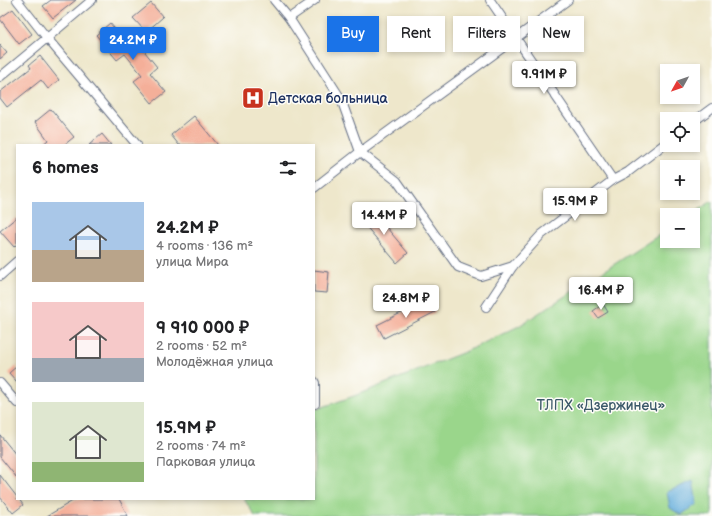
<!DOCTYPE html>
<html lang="en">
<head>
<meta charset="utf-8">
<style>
  :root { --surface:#fff; --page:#f6f6f6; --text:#202124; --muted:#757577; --accent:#1a73e8 }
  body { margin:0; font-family:"Balsamiq Sans",sans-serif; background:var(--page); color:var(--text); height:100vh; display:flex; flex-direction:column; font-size:15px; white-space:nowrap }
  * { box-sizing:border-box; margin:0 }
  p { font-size:13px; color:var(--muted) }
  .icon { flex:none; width:22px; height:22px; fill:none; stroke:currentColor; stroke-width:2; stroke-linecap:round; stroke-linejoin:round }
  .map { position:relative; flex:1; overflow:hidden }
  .details { position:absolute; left:16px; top:144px; width:299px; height:356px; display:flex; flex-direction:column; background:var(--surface); border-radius:0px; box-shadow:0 2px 6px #0003 }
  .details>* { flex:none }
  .guide { position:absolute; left:327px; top:16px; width:325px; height:36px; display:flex; gap:8px }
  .needle { width:26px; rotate:230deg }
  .fabs { position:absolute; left:660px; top:64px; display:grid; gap:8px }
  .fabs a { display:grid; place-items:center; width:40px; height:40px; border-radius:0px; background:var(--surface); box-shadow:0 2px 6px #0003; font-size:20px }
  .price { position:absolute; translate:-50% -34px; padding:0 9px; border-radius:4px; background:#fff; color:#222; font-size:13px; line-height:26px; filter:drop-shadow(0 1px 2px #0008) }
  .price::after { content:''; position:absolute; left:50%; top:24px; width:12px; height:9px; margin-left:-6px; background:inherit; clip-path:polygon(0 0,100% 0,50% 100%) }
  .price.current { background:var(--accent); color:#fff }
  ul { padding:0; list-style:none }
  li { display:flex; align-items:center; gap:12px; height:100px; padding:0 16px }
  li span { display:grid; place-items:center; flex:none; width:112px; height:80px; border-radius:0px; color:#555 }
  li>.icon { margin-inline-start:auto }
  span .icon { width:48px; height:48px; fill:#fffc; stroke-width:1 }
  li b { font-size:17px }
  h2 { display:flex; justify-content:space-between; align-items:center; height:48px; padding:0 16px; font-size:17px }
  .pill { padding:0 14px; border-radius:0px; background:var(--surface); box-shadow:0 2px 6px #0003; font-size:14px; line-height:36px }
  .pill.current { background:var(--accent); color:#fff }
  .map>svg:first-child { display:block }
</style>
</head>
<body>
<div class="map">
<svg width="712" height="516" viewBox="0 0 712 516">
  <rect width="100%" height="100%" fill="#fdfcf7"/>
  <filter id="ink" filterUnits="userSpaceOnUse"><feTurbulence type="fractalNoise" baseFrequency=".025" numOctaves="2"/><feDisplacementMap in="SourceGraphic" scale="8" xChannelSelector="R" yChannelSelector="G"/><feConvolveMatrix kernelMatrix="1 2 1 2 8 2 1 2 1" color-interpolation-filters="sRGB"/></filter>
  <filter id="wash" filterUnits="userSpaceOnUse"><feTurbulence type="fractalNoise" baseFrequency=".012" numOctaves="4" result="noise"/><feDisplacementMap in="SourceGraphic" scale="16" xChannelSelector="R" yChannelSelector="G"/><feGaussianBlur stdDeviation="0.9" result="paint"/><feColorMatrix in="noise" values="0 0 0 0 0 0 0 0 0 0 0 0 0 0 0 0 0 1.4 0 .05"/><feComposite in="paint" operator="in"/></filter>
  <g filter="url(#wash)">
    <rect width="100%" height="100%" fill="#eee7cb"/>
    <path fill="#9ad68b" stroke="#5a8274" d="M 712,201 L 712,516 L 255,516 L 244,499 L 314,499 L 314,410 L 354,396 L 467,351 L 519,326 L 667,230 L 667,241 L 693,241 L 693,215 L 691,215 Z"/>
    <path fill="#64addc" stroke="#406e9d" d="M 693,481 L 697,504 L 681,515 L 670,508 L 667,492 Z"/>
    <g id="blocks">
      <g fill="#f4af99">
        <path d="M 51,0 L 76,0 L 53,18 L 43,6 Z"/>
        <path d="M 151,3 L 163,17 L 146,32 L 133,18 Z"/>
        <path d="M 13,9 L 32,34 L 19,44 L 0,19 L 0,18 Z"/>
        <path d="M 110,23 L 126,43 L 133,37 L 157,67 L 150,73 L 166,92 L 152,103 L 134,81 L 142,75 L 125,54 L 117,60 L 96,35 Z"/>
        <path d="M 0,45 L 7,53 L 0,59 Z"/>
        <path d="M 40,56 L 59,80 L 48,89 L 41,80 L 7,107 L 0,98 L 0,92 L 31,68 L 29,65 Z"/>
        <path d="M 51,109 L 74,137 L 64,145 L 42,145 L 48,140 L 35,122 Z"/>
        <path d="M 194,116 L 218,145 L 179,145 L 171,135 Z"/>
        <path d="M 102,134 L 111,145 L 89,145 Z"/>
        <path d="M 371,209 L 408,253 L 397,263 L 359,218 Z"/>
        <path d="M 17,217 L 17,244 L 14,247 L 0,231 Z"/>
        <path d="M 314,270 L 329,272 L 327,293 L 314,292 Z"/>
        <path d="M 429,299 L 435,312 L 384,338 L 377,325 Z"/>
        <path d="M 603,304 L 608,312 L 598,318 L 593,311 Z"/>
        <path d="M 17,366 L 17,382 L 9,373 Z"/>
        <path d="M 0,435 L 17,456 L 17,478 L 0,457 Z"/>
        <path d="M 0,475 L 17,497 L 17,499 L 19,499 L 23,505 L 13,513 L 0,497 Z"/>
        <path d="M 76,499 L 119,499 L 128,516 L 47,516 Z"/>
      </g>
    </g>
  </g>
  <g filter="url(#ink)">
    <use href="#blocks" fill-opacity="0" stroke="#656f84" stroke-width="1"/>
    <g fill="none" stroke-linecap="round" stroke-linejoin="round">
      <g stroke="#656f84" stroke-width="10">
        <g id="street">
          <path d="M 17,0 L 47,38 L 137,145"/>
          <path d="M 274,0 L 289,18 L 341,99 L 360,152 L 397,181 L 458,267 L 481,276 L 513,266"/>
          <path d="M 490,0 L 613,180"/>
          <path d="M 289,18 L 315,0"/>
          <path d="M 0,77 L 47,38 L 92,0"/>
          <path d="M 693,122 L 712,108"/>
          <path d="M 314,188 L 360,152 L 568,0"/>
          <path d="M 0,276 L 17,261"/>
          <path d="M 486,307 L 513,266 L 541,235 L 613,180 L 628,172 L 667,142"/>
          <path d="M 314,381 L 315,383 L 315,404"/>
          <path d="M 0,383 L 17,403"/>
        </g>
      </g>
      <use href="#street" stroke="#fff" stroke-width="8"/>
    </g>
  </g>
  <defs>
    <g id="hospital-square" transform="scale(1.15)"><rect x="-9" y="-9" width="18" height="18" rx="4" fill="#c8321e" stroke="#fdfcf7"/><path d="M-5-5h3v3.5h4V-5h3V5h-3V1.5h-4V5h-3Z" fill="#fff"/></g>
  </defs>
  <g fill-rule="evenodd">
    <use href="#hospital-square" x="253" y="98"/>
  </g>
  <g text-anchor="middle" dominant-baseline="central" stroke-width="3" stroke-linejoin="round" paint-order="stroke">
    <g font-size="14" fill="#1b2f5e" stroke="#fdfcf7" text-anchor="start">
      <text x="268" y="98">Детская больница</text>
    </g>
    <g font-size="14" fill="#3b5969" stroke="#fdfcf7">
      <text x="601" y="405">ТЛПХ «Дзержинец»</text>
    </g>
  </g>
</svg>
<div class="fabs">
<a><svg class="needle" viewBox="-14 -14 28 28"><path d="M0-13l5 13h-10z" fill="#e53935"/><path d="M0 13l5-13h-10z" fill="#757577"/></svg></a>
<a><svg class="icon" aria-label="locate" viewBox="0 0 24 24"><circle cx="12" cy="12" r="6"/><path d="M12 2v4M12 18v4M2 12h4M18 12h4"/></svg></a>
<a>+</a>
<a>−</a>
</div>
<b class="price current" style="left:133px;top:61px">24.2M ₽</b>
<b class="price" style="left:544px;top:95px">9.91M ₽</b>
<b class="price" style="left:575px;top:222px">15.9M ₽</b>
<b class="price" style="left:384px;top:236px">14.4M ₽</b>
<b class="price" style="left:601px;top:311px">16.4M ₽</b>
<b class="price" style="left:406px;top:319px">24.8M ₽</b>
<div class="guide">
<a class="pill current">Buy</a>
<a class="pill">Rent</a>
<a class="pill">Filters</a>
<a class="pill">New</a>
</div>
<section class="details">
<h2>6 homes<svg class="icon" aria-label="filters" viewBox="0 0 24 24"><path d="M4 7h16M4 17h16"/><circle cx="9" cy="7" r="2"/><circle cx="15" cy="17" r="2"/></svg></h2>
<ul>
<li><span style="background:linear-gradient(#a9c7e8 60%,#b9a48a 0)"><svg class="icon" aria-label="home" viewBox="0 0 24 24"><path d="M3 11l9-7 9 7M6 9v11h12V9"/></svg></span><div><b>24.2M ₽</b><p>4 rooms · 136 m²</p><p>улица Мира</p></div></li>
<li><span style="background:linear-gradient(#f6c9c9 70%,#9aa5b1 0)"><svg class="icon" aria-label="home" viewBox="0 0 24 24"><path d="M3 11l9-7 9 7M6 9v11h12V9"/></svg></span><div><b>9 910 000 ₽</b><p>2 rooms · 52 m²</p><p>Молодёжная улица</p></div></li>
<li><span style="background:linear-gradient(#dfe7d0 75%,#8fb573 0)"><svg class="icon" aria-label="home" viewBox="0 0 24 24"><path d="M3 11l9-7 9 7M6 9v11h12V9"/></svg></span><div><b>15.9M ₽</b><p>2 rooms · 74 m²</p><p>Парковая улица</p></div></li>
</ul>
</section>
</div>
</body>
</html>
